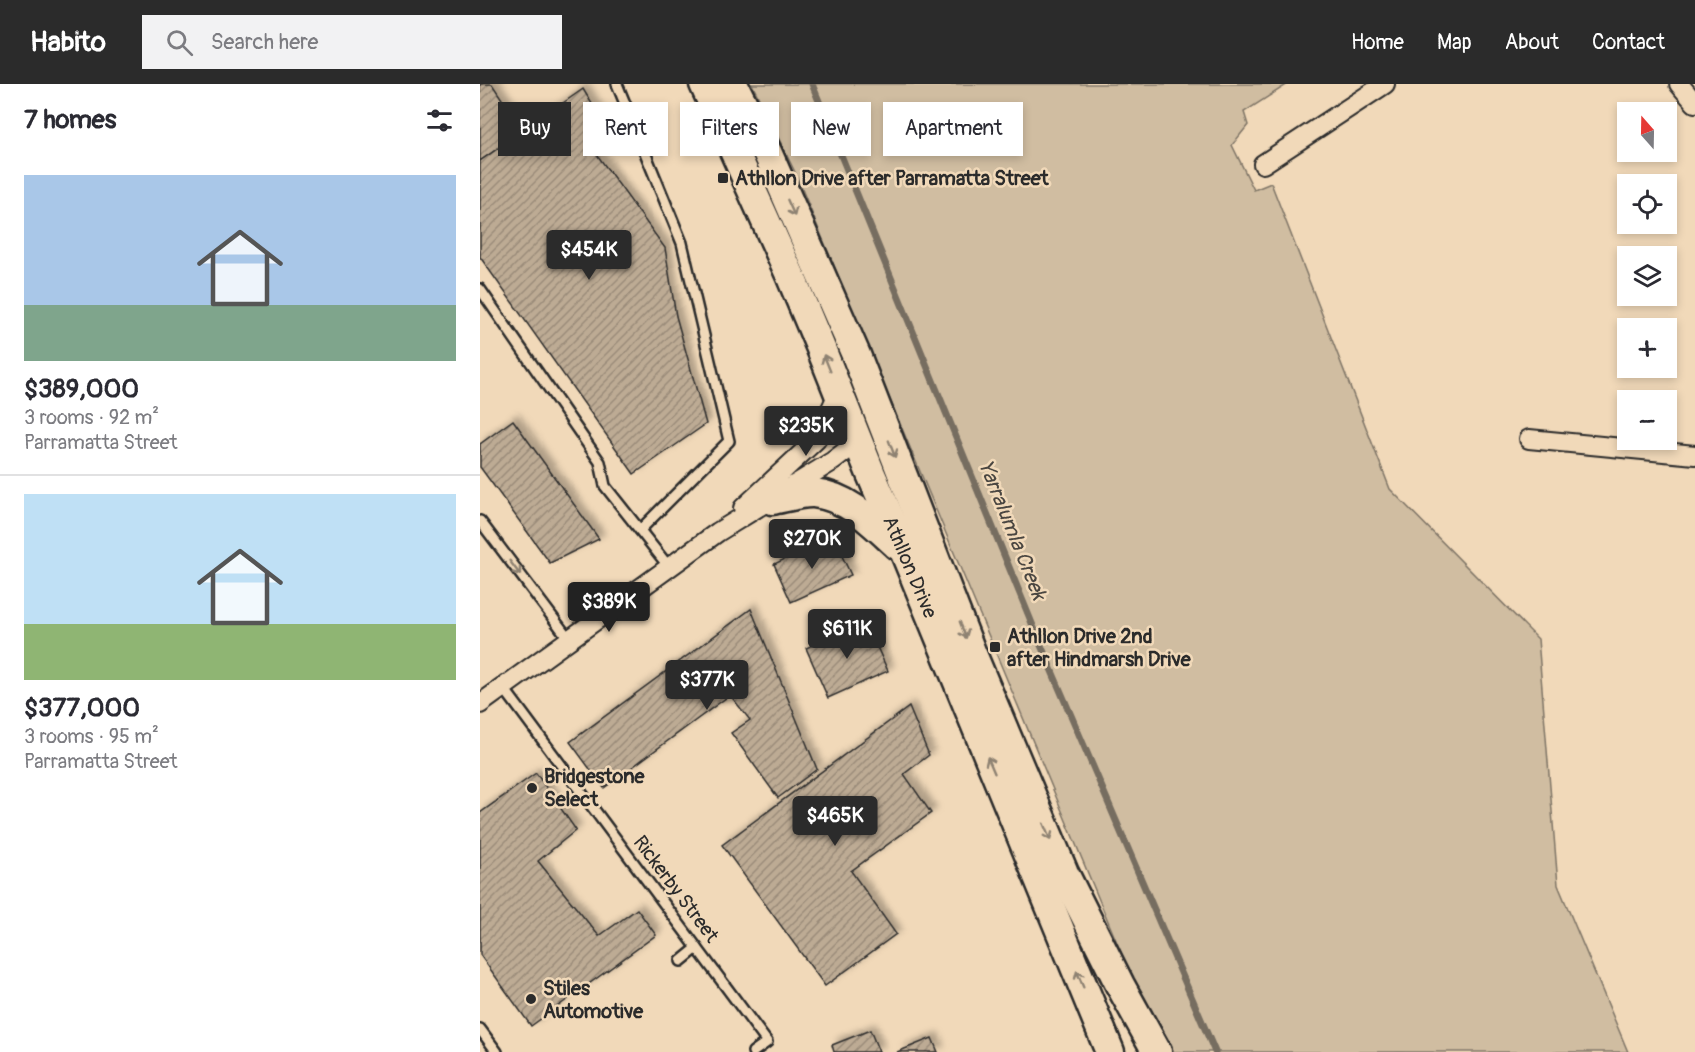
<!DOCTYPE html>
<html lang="en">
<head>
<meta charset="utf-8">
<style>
  :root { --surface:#fff; --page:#f2f2f3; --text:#2b2b33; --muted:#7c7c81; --line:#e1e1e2; --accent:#2b2b2b }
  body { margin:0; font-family:Pangolin,sans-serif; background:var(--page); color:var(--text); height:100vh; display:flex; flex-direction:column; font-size:22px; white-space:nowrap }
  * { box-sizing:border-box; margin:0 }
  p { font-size:20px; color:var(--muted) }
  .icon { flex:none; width:33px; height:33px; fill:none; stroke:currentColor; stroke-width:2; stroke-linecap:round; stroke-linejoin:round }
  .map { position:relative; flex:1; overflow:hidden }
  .side { display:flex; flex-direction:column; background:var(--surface); width:480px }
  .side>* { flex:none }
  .guide { position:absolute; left:18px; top:18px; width:570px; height:54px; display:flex; gap:12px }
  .needle { width:39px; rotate:340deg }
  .tools { position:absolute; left:1137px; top:18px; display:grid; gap:12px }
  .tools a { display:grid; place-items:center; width:60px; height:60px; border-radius:0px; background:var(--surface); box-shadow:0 3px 9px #0003; font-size:30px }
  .price { position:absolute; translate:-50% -51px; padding:0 14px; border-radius:6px; background:var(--accent); color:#fff; font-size:20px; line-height:39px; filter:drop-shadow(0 2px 3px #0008) }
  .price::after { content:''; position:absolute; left:50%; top:36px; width:18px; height:14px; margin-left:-9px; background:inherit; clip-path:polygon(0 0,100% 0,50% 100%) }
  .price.active { background:#222; color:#fff }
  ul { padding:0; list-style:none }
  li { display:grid; align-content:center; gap:12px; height:318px; padding:0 24px }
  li+li { border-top:2px solid var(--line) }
  li span { display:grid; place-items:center; height:186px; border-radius:0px; color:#555 }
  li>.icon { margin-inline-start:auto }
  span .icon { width:108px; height:108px; fill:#fffc; stroke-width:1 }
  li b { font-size:26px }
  h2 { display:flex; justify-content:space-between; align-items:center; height:72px; padding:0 24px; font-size:26px }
  .pill { padding:0 21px; border-radius:0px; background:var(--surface); box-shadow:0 3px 9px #0003; font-size:21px; line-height:54px }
  .pill.active { background:var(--accent); color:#fff }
  header { display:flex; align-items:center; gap:36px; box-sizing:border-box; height:84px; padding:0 30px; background:var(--accent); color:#fff }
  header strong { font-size:28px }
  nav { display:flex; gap:33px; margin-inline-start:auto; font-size:21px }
  .search { width:420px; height:54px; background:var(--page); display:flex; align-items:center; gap:15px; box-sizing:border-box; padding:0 21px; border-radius:0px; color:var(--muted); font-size:22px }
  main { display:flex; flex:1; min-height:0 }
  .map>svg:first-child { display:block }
</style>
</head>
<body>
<header>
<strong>Habito</strong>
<div class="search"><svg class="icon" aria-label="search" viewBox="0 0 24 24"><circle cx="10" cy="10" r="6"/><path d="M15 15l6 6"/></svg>Search here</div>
<nav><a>Home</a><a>Map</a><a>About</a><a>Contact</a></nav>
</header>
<main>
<section class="side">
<h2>7 homes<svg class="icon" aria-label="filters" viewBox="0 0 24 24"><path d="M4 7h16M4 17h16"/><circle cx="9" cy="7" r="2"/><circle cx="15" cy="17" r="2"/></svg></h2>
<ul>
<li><span style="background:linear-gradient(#a9c7e8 70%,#7fa58c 0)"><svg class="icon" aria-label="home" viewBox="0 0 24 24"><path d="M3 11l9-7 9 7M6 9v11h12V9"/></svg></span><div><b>$389,000</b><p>3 rooms · 92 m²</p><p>Parramatta Street</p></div></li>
<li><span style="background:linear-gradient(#bfe0f5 70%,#8fb573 0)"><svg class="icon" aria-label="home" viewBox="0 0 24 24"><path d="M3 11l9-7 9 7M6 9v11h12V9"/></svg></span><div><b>$377,000</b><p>3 rooms · 95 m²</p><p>Parramatta Street</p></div></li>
</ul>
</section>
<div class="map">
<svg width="1215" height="968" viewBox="0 0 1215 968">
  <defs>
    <pattern id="building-hatch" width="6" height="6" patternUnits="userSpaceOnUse" patternTransform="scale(1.5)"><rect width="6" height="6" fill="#bdab94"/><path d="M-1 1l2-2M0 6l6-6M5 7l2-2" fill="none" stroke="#9a8b79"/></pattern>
    <filter id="shadow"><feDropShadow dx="5.5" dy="-5.5" stdDeviation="3" flood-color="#0004"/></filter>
  </defs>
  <rect width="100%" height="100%" fill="#f1d9b9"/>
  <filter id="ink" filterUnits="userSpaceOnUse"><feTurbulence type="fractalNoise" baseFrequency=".0167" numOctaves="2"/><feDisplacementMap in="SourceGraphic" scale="12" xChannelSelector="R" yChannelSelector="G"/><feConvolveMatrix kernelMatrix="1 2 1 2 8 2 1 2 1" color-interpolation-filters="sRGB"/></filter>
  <g filter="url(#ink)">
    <path fill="#d0bda1" stroke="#7e7466" stroke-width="1.5" d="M 272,0 L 808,0 L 764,28 L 768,41 L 752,61 L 774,106 L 791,99 L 910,405 L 1058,555 L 1078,801 L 1148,968 L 687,968 L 671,940 L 314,86 Z"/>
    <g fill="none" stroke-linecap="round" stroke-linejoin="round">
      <path stroke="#766d60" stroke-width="7" d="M 332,0 L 560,559 L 735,968"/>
    </g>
    <g fill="url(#building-hatch)" stroke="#2b2b2b" stroke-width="1.5" filter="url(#shadow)">
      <path d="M 0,0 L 12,0 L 43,47 L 0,77 Z"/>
      <path d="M 103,5 L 126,43 L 107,57 L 185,164 L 196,232 L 226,340 L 154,390 L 0,173 L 0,77 Z"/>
      <path d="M 33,336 L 119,455 L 70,479 L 0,383 L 0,360 Z"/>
      <path d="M 353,453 L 371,491 L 311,518 L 294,480 Z"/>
      <path d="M 271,525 L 337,685 L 298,714 L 251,649 L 270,636 L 250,611 L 124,704 L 90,658 Z"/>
      <path d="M 385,537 L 408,587 L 348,614 L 326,564 Z"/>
      <path d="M 429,623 L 449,671 L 424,690 L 451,729 L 371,787 L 416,850 L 345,902 L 242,761 Z"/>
      <path d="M 56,689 L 96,746 L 58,777 L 119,852 L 157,825 L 176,851 L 51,942 L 0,871 L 0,729 Z"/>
      <path d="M 390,946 L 399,968 L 354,968 L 352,961 Z"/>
      <path d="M 452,954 L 458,968 L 417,968 Z"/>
    </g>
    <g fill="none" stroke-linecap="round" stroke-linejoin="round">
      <g stroke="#2b2b2b" stroke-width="14">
        <g id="lane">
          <path d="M 137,0 L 202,159 L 249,357 L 160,446"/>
          <path d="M 0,205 L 120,378 L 125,402 L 189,483"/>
          <path d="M 0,437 L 89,555"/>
          <path d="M 23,603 L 287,958 L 273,968"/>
          <path d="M 201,877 L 217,864"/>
          <path d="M 0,945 L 17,968"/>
        </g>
      </g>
      <g stroke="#2b2b2b" stroke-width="22">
        <g id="street">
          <path d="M 1199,0 L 1215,19"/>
          <path d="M 783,80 L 905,0"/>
          <path d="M 1049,355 L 1215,371"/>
          <path d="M 263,424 L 336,356 L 359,308"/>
          <path d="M 0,620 L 238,448 L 353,377 L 379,357"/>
        </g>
      </g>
      <g stroke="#2b2b2b" stroke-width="33">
        <g id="primary">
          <path d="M 224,0 L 311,193 L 340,262 L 391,390 L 425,469 L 630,968"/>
          <path d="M 253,0 L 288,70 L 376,271 L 492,570 L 584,789 L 640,901 L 677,968"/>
          <path d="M 292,416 C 303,414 323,408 334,409 C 369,413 393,439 417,461"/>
        </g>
      </g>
      <use href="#lane" stroke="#f1d9b9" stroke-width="9"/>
      <use href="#street" stroke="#f1d9b9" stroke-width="18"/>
      <use href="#primary" stroke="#f1d9b9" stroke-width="28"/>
    </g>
    <defs><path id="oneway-shaft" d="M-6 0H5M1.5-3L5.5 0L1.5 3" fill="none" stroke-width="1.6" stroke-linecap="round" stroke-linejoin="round" transform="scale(1.5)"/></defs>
    <g stroke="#8e8272">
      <use href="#oneway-shaft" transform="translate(311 124) rotate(66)"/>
      <use href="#oneway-shaft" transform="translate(347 279) rotate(-112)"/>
      <use href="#oneway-shaft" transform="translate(412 365) rotate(69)"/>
      <use href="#oneway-shaft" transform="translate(35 484) rotate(53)"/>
      <use href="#oneway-shaft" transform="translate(483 546) rotate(69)"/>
      <use href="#oneway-shaft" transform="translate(511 681) rotate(-113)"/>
      <use href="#oneway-shaft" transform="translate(567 748) rotate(67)"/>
      <use href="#oneway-shaft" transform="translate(600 895) rotate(-112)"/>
    </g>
  </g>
  <g fill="#2b2b2b" stroke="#f1d9b9" stroke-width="2">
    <rect x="237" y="88" width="12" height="12" rx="3"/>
    <rect x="509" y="557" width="12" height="12" rx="3"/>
    <circle cx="52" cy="704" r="6"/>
    <circle cx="51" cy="915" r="6"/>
  </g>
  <g text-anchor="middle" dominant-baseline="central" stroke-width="5" stroke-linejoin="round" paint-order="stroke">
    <g font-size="20" font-weight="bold" fill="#2b2b2b" stroke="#f1d9b9" text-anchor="start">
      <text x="255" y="94">Athllon Drive after Parramatta Street</text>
      <text x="527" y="552">Athllon Drive 2nd<tspan x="527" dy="23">after Hindmarsh Drive</tspan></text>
      <text x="64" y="692">Bridgestone<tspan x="64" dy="23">Select</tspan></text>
      <text x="63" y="904">Stiles<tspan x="63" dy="23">Automotive</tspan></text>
    </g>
    <g font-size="20" fill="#2b2b2b" stroke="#f1d9b9">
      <text transform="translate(430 483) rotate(67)">Athllon Drive</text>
      <text transform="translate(196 805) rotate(53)">Rickerby Street</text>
    </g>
    <g font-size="21" font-style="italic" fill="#4a4641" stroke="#f1d9b9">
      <text transform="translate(532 446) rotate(68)">Yarralumla Creek</text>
    </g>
  </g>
</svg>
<div class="tools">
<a><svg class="needle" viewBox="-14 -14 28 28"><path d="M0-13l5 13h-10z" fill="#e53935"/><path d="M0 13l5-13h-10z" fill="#7c7c81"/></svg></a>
<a><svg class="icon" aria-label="locate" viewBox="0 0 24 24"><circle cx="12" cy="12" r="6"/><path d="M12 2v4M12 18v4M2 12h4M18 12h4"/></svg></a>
<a><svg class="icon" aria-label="layers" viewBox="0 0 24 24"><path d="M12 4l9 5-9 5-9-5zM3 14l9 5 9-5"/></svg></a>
<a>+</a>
<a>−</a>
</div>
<b class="price" style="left:109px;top:197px">$454K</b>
<b class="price" style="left:326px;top:373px">$235K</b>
<b class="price" style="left:332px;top:486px">$270K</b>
<b class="price active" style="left:129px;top:549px">$389K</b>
<b class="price" style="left:367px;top:576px">$611K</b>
<b class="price" style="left:227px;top:627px">$377K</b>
<b class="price" style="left:355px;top:763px">$465K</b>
<div class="guide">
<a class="pill active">Buy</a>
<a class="pill">Rent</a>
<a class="pill">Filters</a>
<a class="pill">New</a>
<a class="pill">Apartment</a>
</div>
</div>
</main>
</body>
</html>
